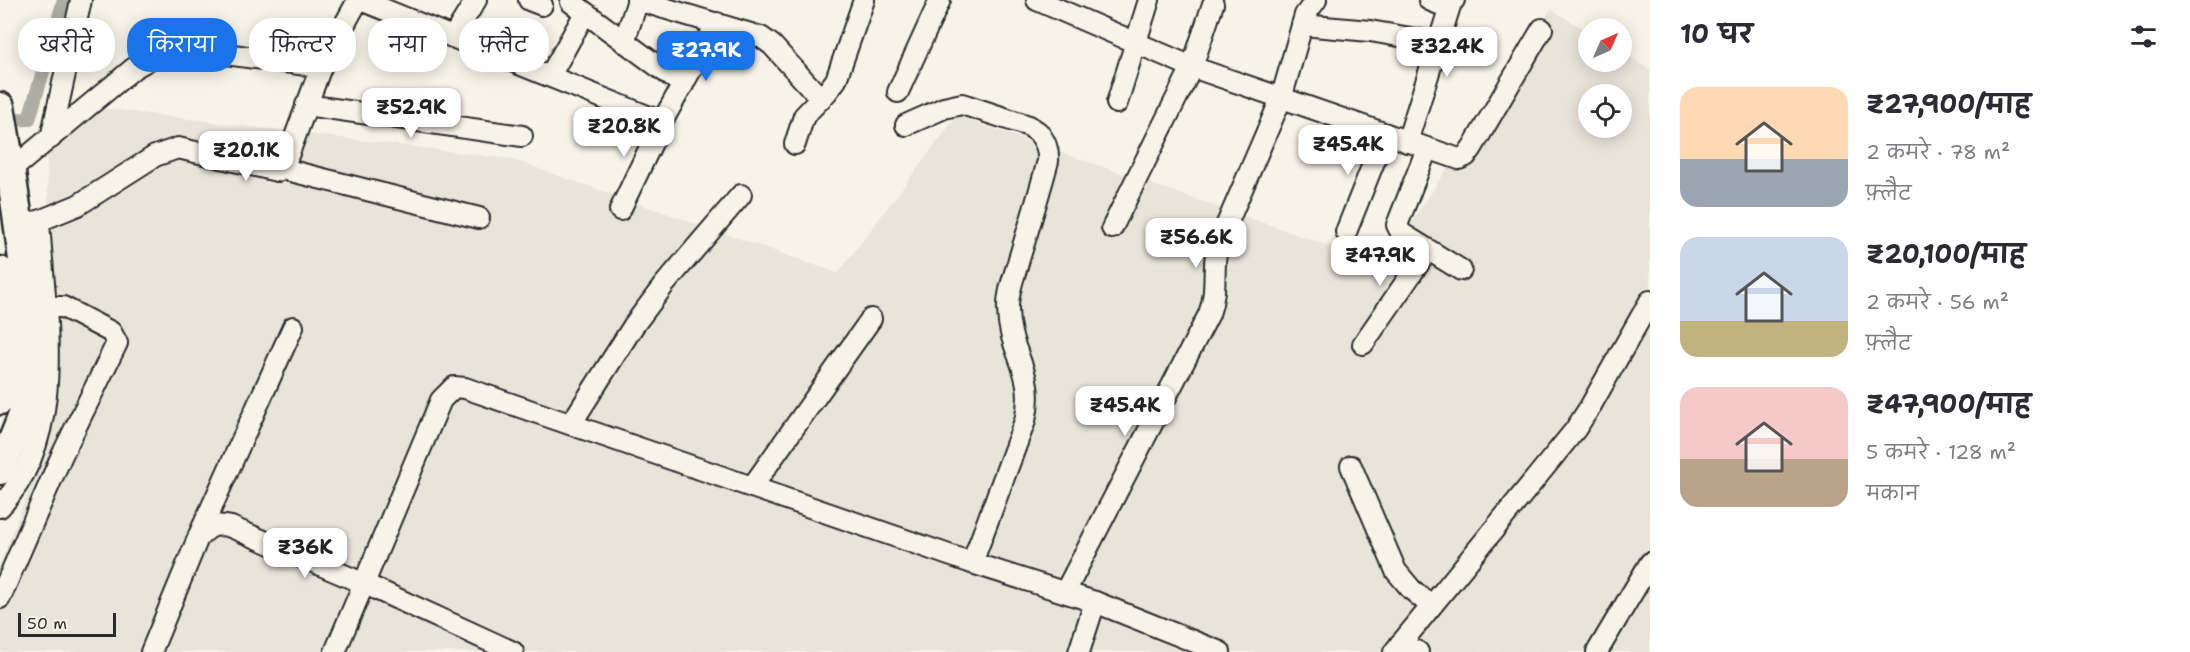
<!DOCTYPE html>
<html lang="hi">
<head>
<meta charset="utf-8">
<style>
  :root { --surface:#fff; --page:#f2f2f3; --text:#2b2b33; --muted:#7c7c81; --accent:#1a73e8 }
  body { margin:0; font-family:"Shantell Sans","Playpen Sans Deva",sans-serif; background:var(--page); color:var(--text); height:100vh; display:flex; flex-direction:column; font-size:22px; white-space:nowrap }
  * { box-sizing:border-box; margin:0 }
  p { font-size:20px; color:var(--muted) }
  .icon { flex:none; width:33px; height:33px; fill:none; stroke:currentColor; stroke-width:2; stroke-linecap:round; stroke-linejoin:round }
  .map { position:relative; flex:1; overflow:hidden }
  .details { display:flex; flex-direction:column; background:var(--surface); width:540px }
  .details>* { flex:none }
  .hud { position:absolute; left:18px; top:18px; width:570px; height:54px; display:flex; gap:12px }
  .needle { width:39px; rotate:45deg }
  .buttons { position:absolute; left:1578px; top:18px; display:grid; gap:12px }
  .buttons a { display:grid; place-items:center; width:54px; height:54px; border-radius:50%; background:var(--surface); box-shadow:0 3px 15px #0003; font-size:30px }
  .scale { position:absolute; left:18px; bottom:15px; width:98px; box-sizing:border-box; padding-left:6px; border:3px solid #2b2b2b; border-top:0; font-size:16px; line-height:21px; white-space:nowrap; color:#2b2b2b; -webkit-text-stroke:4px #f7f3e8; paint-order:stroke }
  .price { position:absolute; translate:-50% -51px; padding:0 14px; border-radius:12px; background:#fff; color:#222; font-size:20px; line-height:39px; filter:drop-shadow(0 2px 3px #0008) }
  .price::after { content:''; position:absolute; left:50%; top:36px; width:18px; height:14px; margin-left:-9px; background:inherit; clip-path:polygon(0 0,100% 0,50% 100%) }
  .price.on { background:var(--accent); color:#fff }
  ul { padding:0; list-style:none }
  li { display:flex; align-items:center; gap:18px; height:150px; padding:0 30px }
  li span { display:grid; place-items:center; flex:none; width:168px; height:120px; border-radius:18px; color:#555 }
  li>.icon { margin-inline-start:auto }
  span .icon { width:72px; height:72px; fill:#fffc; stroke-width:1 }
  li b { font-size:26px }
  h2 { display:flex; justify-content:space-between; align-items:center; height:72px; padding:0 30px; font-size:26px }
  .pill { padding:0 21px; border-radius:24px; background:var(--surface); box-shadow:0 3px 15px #0003; font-size:21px; line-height:54px }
  .pill.on { background:var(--accent); color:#fff }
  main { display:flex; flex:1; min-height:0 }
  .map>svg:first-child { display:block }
</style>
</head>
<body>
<main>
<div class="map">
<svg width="1650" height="652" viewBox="0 0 1650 652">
  <rect width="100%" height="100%" fill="#f7f3e8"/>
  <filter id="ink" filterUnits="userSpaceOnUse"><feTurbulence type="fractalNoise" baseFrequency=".0167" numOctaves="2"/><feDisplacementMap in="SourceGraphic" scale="12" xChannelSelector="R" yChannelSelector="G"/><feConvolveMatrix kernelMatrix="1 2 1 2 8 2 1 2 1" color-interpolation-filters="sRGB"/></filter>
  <g filter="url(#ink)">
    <path fill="#e8e4da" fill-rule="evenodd" d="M 1551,9 L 1588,32 L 1588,62 L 1622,62 L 1622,52 L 1650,70 L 1650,652 L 0,652 L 0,564 L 55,423 L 45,101 L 511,159 L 838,273 L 957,116 L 1384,265 ZM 1588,94 L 1622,94 L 1622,128 L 1588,128 Z"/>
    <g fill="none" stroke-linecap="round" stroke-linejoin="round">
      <path stroke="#afaca4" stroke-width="14" d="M 0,120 L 29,119 L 64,0"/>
      <g stroke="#2b2b2b" stroke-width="24">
        <g id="minor">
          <path d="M 361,0 L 662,122"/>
          <path d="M 529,0 L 542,5"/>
          <path d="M 637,0 L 761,37 L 772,45 L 821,99"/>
          <path d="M 1037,0 L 1192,67 L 1459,159 L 1466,156 L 1472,148 L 1542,29"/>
          <path d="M 1429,0 L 1444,6 L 1454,0"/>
          <path d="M 571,2 L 683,85"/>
          <path d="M 1302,25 L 1370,31 L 1439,43"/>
          <path d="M 453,37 L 476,0"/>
          <path d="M 624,42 L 638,0"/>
          <path d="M 550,76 L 585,13"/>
          <path d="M 898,92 L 940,0"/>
          <path d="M 1117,103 L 1149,0"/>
          <path d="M 306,105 L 522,136"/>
          <path d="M 906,125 L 944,108 L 962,104 L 1029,126 L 1038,132 C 1045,141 1049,149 1048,161 C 1039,194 1029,227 1019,259 C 1015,275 1007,292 1008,309 C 1008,353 1037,371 1025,421 L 972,563"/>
          <path d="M 51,138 L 81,0"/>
          <path d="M 1407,142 L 1451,3"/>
          <path d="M 795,144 L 804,116 L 827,92 L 836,80 L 864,0"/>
          <path d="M 1427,149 L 1397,225 L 1401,233 L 1461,270"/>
          <path d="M 283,169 L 479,218"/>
          <path d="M 10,171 L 134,68 L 155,56 L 174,51 L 197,50 L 321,67"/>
          <path d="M 620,210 L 662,122 L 717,23"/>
          <path d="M 20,224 L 39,221 L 78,205 L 155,156 L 178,148 L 277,171 L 283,169 L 321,67 L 358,0"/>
          <path d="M 1112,228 L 1192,67 L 1213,4"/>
          <path d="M 1346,232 L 1385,134"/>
          <path d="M 1363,344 L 1428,250"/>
          <path d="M 571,424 L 634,325 L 664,285 L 741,195"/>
          <path d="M 1351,466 L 1396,571 L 1411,589 L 1431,606"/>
          <path d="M 752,487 L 871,319"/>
          <path d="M 0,507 C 70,433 44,311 39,221"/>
          <path d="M 199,535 L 293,327"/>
          <path d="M 1065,592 L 1209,314 C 1218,290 1212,271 1217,247 L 1281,99 L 1305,15 L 1316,0"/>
          <path d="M 0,598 L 62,455 L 117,343 L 111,332 L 63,307 L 28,307"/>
          <path d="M 1400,644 L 1418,652"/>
          <path d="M 151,652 L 198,538 C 209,526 215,523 231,527 L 365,584 L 513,652"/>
          <path d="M 335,652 L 441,400 L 454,387 L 465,388 L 972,563 L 1095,602 L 1220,652"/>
          <path d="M 1079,652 L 1095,602"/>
          <path d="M 1394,652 L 1575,430 L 1590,407 L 1650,301"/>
          <path d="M 1597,652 L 1650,563"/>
        </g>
      </g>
      <g stroke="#2b2b2b" stroke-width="33">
        <g id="highway">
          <path d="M 0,107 C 11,170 21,233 27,297 C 30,329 35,366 28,398 C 22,423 10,446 0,470"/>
          <path d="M 0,271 C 6,316 14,356 0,400"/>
        </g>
      </g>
      <use href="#minor" stroke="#f7f3e8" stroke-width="20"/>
      <use href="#highway" stroke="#f7f3e8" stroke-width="28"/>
    </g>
  </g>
</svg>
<div class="buttons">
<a><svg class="needle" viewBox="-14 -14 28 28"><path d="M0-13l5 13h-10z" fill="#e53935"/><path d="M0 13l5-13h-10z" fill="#7c7c81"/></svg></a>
<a><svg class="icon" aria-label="locate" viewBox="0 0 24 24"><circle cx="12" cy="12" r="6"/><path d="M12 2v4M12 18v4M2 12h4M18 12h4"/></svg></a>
</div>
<div class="scale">50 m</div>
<b class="price" style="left:1447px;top:78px">₹32.4K</b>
<b class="price on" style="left:706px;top:82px">₹27.9K</b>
<b class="price" style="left:411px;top:139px">₹52.9K</b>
<b class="price" style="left:624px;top:158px">₹20.8K</b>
<b class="price" style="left:1348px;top:176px">₹45.4K</b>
<b class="price" style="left:246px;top:182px">₹20.1K</b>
<b class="price" style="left:1196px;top:269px">₹56.6K</b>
<b class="price" style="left:1380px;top:287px">₹47.9K</b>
<b class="price" style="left:1125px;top:437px">₹45.4K</b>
<b class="price" style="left:305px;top:579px">₹36K</b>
<div class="hud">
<a class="pill">खरीदें</a>
<a class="pill on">किराया</a>
<a class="pill">फ़िल्टर</a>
<a class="pill">नया</a>
<a class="pill">फ़्लैट</a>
</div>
</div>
<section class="details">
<h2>10 घर<svg class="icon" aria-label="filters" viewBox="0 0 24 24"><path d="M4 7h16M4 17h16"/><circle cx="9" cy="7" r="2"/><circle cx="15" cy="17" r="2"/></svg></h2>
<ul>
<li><span style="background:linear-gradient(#ffd9b3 60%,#9aa5b1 0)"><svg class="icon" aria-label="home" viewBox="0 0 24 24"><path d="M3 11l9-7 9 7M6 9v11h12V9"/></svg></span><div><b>₹27,900/माह</b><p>2 कमरे · 78 m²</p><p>फ़्लैट</p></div></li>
<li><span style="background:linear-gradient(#c9d6e8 70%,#c2b280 0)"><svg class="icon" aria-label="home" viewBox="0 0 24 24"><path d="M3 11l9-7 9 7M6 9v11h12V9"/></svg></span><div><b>₹20,100/माह</b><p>2 कमरे · 56 m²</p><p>फ़्लैट</p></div></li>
<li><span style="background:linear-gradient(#f6c9c9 60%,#b9a48a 0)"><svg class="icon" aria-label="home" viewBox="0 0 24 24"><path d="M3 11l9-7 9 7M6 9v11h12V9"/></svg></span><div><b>₹47,900/माह</b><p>5 कमरे · 128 m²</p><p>मकान</p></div></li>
</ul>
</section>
</main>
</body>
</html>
